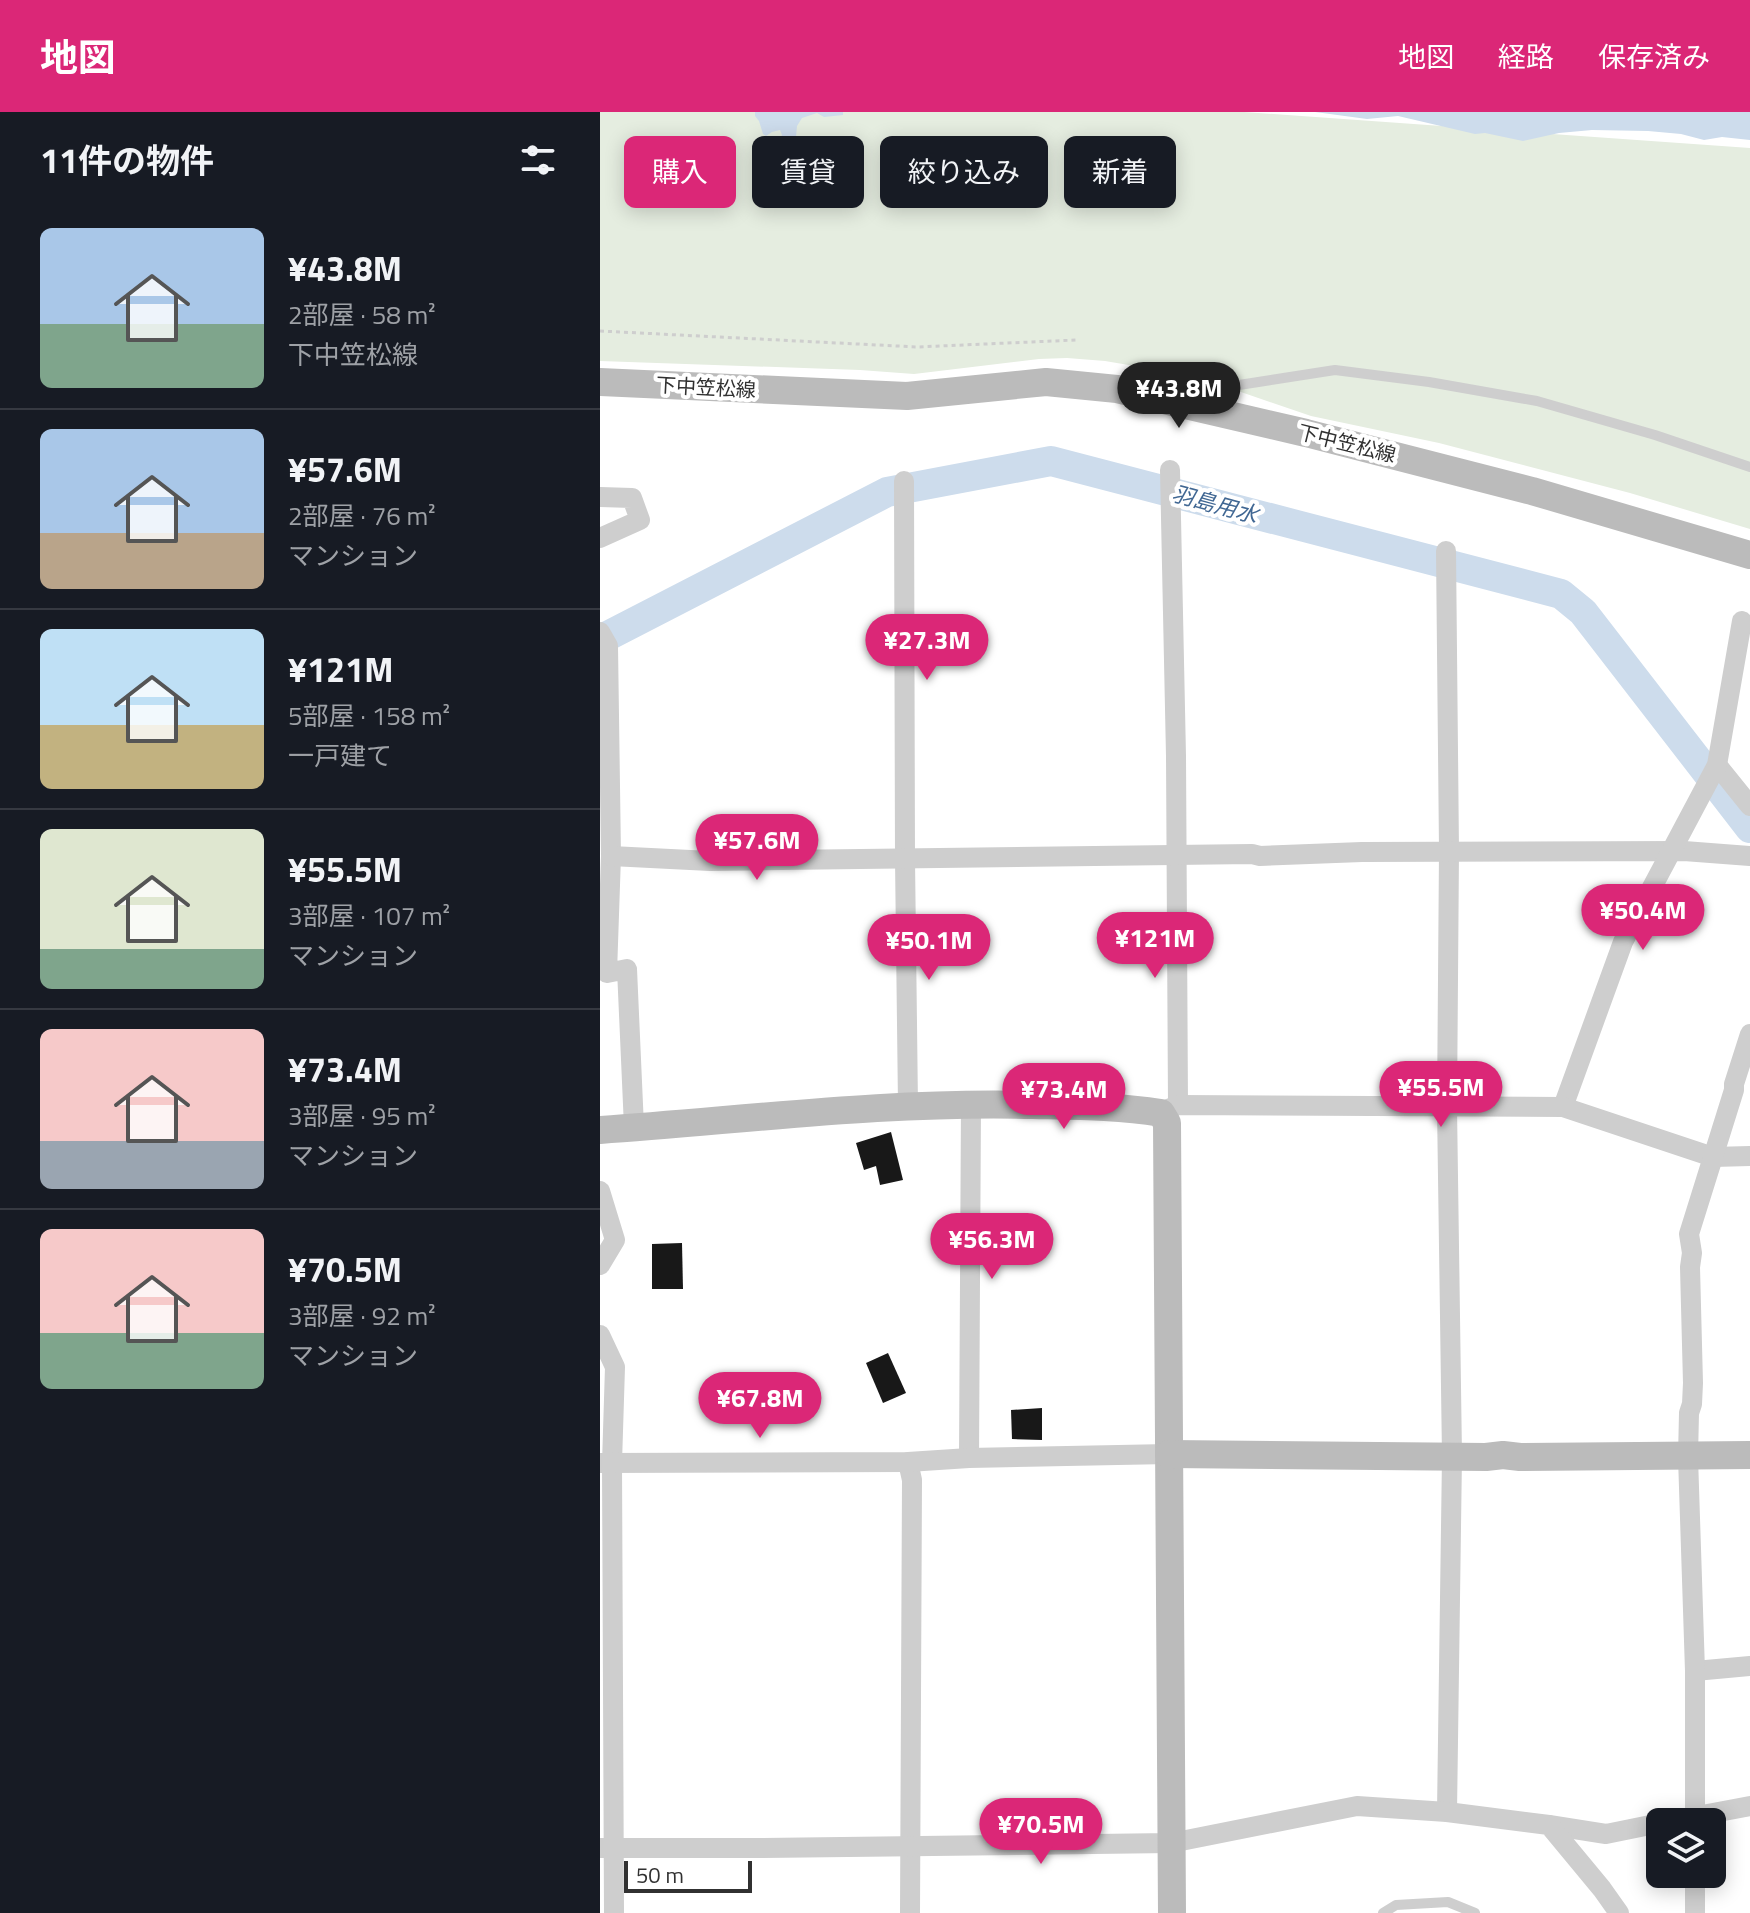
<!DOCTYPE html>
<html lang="ja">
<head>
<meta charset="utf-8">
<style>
  :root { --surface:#171b24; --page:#242831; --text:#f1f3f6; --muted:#9ea1a6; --line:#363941; --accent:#db2777 }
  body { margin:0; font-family:"Titillium Web","Noto Sans JP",sans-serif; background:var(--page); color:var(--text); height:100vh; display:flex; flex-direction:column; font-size:30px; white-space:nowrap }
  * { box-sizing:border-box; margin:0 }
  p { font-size:26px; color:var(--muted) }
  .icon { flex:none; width:44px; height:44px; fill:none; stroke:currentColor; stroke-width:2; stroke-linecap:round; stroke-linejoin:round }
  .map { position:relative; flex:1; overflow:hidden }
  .side { display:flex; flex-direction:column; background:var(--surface); width:600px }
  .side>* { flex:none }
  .hud { position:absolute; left:24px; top:24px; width:760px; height:72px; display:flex; gap:16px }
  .controls { position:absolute; left:1046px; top:1696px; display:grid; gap:16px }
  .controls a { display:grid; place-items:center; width:80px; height:80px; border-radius:12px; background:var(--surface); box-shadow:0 4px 20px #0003; font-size:40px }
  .scale { position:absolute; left:24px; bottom:20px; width:128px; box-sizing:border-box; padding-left:8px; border:4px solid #313131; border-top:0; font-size:22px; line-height:28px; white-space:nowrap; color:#313131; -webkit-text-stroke:6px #fff; paint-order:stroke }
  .price { position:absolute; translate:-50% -68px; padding:0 18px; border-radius:28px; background:var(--accent); color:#fff; font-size:26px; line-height:52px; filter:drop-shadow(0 2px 4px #0008) }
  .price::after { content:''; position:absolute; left:50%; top:48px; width:24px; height:18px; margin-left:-12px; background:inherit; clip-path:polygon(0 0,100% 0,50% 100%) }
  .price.active { background:#222; color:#fff }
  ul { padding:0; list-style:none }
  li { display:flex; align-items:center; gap:24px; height:200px; padding:0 40px }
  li+li { border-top:2px solid var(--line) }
  li span { display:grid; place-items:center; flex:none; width:224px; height:160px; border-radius:12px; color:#555 }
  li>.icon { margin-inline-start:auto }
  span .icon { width:96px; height:96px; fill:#fffc; stroke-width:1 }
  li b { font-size:34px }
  h2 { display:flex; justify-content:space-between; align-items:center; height:96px; padding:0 40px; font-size:34px }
  .tag { padding:0 28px; border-radius:12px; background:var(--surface); box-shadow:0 4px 20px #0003; font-size:28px; line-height:72px }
  .tag.active { background:var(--accent); color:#fff }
  header { display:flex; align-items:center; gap:48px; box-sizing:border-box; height:112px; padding:0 40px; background:var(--accent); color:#fff }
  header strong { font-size:38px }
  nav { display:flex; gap:44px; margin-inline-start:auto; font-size:28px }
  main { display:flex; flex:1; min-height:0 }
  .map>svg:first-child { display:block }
</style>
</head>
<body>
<header>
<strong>地図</strong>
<nav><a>地図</a><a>経路</a><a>保存済み</a></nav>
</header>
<main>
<section class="side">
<h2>11件の物件<svg class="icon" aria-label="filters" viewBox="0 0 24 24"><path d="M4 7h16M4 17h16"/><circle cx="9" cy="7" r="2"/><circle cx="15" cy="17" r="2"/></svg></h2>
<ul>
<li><span style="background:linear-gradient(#a9c7e8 60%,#7fa58c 0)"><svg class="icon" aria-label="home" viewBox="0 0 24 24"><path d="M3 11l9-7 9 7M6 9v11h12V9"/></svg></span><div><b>¥43.8M</b><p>2部屋 · 58 m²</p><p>下中笠松線</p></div></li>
<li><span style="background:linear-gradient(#a9c7e8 65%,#b9a48a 0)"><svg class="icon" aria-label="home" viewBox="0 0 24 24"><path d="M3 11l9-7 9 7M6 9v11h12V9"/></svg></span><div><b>¥57.6M</b><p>2部屋 · 76 m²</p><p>マンション</p></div></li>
<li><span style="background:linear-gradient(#bfe0f5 60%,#c2b280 0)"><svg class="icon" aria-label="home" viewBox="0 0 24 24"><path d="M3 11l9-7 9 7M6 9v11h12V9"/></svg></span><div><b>¥121M</b><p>5部屋 · 158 m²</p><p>一戸建て</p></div></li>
<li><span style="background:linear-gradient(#dfe7d0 75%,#7fa58c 0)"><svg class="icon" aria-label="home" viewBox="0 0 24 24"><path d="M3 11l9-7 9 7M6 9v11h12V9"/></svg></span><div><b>¥55.5M</b><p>3部屋 · 107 m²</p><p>マンション</p></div></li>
<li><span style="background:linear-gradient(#f6c9c9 70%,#9aa5b1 0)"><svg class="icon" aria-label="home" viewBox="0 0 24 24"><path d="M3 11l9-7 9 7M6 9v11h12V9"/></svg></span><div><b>¥73.4M</b><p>3部屋 · 95 m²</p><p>マンション</p></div></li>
<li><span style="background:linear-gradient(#f6c9c9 65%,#7fa58c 0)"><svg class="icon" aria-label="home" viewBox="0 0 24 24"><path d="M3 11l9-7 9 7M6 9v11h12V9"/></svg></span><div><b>¥70.5M</b><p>3部屋 · 92 m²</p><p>マンション</p></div></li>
</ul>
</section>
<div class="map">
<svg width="1150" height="1801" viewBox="0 0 1150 1801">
  <rect width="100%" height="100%" fill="#fff"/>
  <path fill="#e5ede0" d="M 0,0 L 644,0 L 1150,36 L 1150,417 L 1030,381 L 839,331 L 711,304 L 638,279 L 564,259 L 505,249 L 467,246 L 439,247 L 314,262 L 260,258 L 0,249 Z"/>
  <g fill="#cddcec">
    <path d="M 155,0 L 243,0 L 243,3 L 224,5 L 217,1 L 202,6 L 197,14 L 196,25 L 185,29 L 180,27 L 182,23 L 180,18 L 172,20 L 166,24 L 163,22 L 159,9 L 155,4 Z"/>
    <path d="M 715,0 L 1150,0 L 1150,28 L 1122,25 L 1104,28 L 1081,22 L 1048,19 L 992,18 L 959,21 L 923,29 L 885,21 L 875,22 L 798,4 L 767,7 Z"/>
  </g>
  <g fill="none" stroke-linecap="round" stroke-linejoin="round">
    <path stroke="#cddcec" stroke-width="30" d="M 0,528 L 287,380 L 451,349 L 961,482 L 983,500 L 1150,716"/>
  </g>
  <g fill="#181818">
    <path d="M 291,1020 L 303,1068 L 280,1073 L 276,1054 L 264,1058 L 256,1031 Z"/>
    <path d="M 82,1131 L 83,1177 L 52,1177 L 52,1132 Z"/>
    <path d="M 288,1241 L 306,1281 L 283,1291 L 266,1251 Z"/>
    <path d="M 442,1296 L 442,1328 L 412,1327 L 411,1298 Z"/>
  </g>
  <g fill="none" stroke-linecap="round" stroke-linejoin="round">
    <path stroke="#cecece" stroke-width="3" stroke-dasharray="4 4" stroke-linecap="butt" d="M 0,219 L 317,235 L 476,228"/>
    <g stroke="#cecece" stroke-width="10">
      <path d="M 581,282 L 735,258 L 829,270 L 937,289 L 1055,323 L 1150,355"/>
      <path d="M 783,1801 L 796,1793 L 848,1790 L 875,1801"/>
    </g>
    <g stroke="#cecece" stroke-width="20">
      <path d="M 570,358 L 576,644 L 578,993"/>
      <path d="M 304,369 L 305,747 L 308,994"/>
      <path d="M 0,385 L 32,386 L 40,408 L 0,426"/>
      <path d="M 846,439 L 849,739 L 847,995 L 852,1344 L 847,1700"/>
      <path d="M 0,520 L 8,534 L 11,744 L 7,861 L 27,857 L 34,1015"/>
      <path d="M 1117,653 L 1150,694"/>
      <path d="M 11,744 L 110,749 L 652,742 L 660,744 L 762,740 L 1084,739 L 1150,744"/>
      <path d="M 963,995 L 1023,830 L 1117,653 L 1142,509"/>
      <path d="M 568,997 L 578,993 L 963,995 L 1113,1045 L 1150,1044"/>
      <path d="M 0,1079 L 15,1128 L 0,1153"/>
      <path d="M 0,1223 L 15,1255 L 12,1351 L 14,1801"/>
      <path d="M 369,1346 L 371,991"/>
      <path d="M 308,1350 L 312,1368 L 310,1801"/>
      <path d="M 1,1351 L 308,1350 L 369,1346 L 569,1342"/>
      <path d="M 1095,1559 L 1150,1554"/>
      <path d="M 1065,1710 L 1150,1694"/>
      <path d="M 1095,1710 L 1095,1559 L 1088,1345 L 1089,1301 L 1092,1292 L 1093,1271 L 1090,1155 L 1092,1141 L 1089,1122 L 1134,978 L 1134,972 L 1150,922"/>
      <path d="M 949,1713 L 1006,1722 L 1060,1711"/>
      <path d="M 0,1736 L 163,1736 L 571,1731 L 757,1694 L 847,1700 L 949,1713 L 1002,1777 L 1019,1801"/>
      <path d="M 1095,1801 L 1095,1762"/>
    </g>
    <g stroke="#bbb" stroke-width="28">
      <path d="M 0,270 L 307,284 L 446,270 L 517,277 L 706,321 L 932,379 L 1150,443"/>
      <path d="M 0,1018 C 144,1008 288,989 433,993 C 477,994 517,994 561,1001 L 567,1011 L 572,1801"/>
      <path d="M 569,1342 L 886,1345 L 903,1343 L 920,1345 L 1150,1343"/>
    </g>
  </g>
  <g text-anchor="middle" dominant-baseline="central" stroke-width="8" stroke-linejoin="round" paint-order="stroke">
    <g font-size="20" fill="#313131" stroke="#fff">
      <text transform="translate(106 275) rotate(3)">下中笠松線</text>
      <text transform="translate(747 331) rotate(14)">下中笠松線</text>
    </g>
    <g font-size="22" font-style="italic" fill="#406793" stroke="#fff">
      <text transform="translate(615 392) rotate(15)">羽島用水</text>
    </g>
  </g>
</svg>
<div class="controls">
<a><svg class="icon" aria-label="layers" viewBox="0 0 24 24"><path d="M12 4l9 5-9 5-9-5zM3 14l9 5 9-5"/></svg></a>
</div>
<div class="scale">50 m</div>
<b class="price active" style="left:579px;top:318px">¥43.8M</b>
<b class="price" style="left:327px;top:570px">¥27.3M</b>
<b class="price" style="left:157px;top:770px">¥57.6M</b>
<b class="price" style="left:1043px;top:840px">¥50.4M</b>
<b class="price" style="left:555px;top:868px">¥121M</b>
<b class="price" style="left:329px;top:870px">¥50.1M</b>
<b class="price" style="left:841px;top:1017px">¥55.5M</b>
<b class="price" style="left:464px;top:1019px">¥73.4M</b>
<b class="price" style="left:392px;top:1169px">¥56.3M</b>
<b class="price" style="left:160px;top:1328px">¥67.8M</b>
<b class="price" style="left:441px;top:1754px">¥70.5M</b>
<div class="hud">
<a class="tag active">購入</a>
<a class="tag">賃貸</a>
<a class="tag">絞り込み</a>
<a class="tag">新着</a>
</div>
</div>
</main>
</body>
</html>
